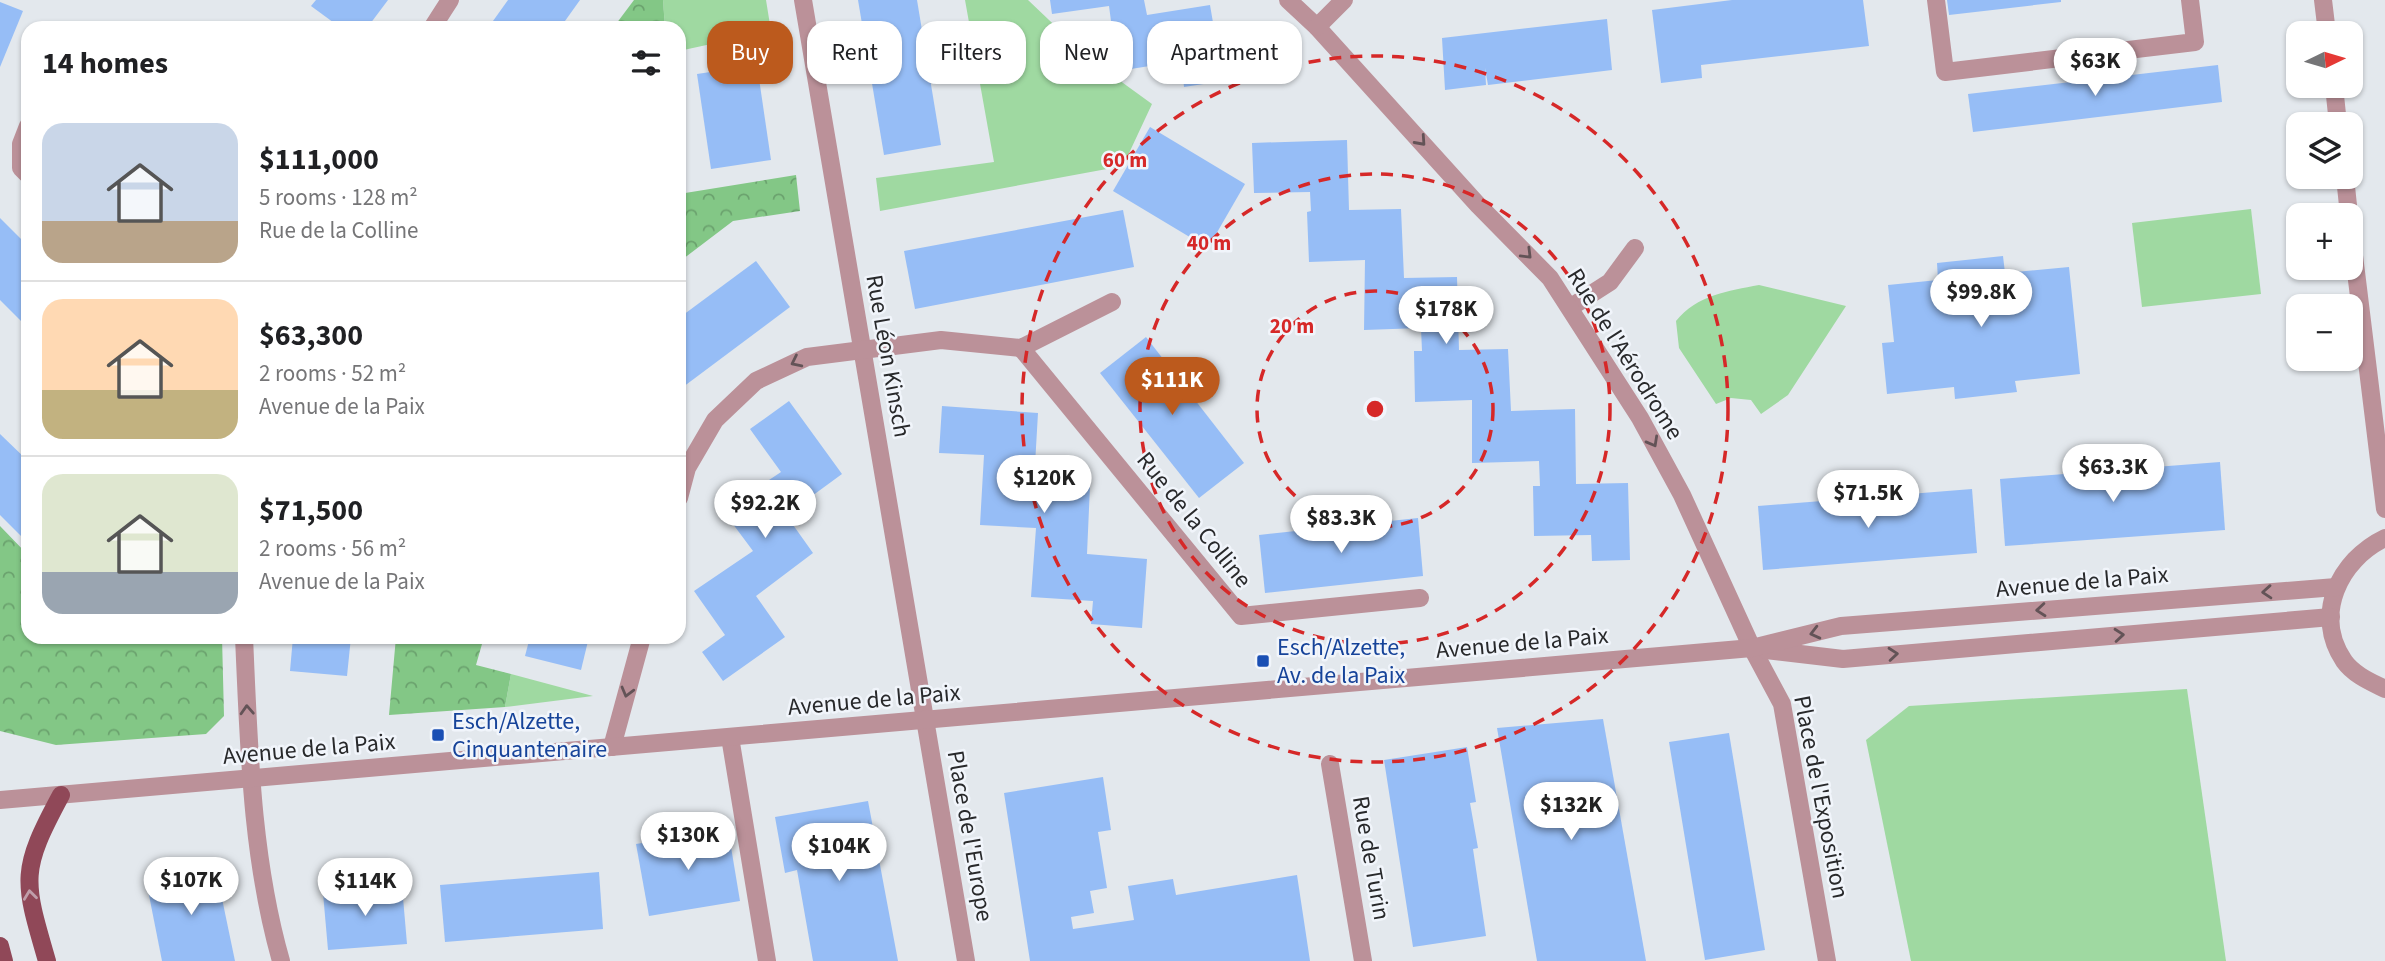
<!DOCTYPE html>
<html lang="en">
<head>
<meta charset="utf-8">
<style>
  :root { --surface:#fff; --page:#f6f6f6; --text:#202124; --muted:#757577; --line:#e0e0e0; --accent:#bc5a1d }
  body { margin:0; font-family:"Source Sans 3",sans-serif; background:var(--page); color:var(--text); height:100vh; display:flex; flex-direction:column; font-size:26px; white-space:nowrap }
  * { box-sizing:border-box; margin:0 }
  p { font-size:23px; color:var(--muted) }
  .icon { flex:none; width:38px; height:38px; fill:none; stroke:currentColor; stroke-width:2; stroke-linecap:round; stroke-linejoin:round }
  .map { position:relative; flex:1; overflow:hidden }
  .side { position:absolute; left:21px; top:21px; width:665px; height:623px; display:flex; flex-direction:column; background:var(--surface); border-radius:21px; box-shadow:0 2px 5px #0004 }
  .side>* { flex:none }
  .top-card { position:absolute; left:707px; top:21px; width:665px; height:63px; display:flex; gap:14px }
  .needle { width:46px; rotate:85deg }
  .tools { position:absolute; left:2286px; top:21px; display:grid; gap:14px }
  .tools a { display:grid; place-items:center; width:77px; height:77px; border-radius:14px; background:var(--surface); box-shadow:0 2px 5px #0004; font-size:35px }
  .price { position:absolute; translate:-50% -60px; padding:0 16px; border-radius:24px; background:#fff; color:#222; font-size:23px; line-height:46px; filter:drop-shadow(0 2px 4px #0008) }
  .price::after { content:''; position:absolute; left:50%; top:42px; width:21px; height:16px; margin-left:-10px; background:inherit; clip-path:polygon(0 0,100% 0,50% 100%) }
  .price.on { background:var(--accent); color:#fff }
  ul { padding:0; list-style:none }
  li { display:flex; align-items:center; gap:21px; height:175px; padding:0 21px }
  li+li { border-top:2px solid var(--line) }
  li span { display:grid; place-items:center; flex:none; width:196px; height:140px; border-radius:21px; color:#555 }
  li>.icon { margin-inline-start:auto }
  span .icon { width:84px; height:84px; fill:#fffc; stroke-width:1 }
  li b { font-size:30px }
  h2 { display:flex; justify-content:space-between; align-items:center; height:84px; padding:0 21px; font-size:30px }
  .chip { padding:0 24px; border-radius:21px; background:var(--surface); box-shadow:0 2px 5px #0004; font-size:24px; line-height:63px }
  .chip.on { background:var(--accent); color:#fff }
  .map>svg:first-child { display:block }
</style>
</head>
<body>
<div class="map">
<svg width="2385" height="961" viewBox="0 0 2385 961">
  <defs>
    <pattern id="forest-crowns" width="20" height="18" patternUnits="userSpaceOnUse" patternTransform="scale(1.75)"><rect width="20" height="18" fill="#83c786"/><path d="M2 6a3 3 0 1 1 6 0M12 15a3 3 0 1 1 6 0" fill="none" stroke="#6ba26e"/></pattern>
  </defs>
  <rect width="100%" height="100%" fill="#e3e8ed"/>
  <g fill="#9fd9a1">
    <path d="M 663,0 L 766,0 L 771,31 L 679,51 L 679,28 L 665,28 Z"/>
    <path d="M 965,0 L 1028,0 L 1090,59 L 1152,104 L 1123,166 L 880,211 L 876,178 L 994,162 Z"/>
    <path d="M 2251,209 L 2261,294 L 2142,307 L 2132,223 Z"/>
    <path d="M 1759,285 L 1846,306 L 1788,395 L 1761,414 L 1751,400 L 1731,398 L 1716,404 L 1679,348 L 1676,321 C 1697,295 1728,291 1759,285 Z"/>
    <path d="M 511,674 L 593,696 L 505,707 Z"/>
    <path d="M 2187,689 L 2226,961 L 1911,961 L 1866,740 L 1909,706 Z"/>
  </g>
  <g fill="url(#forest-crowns)">
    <path d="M 634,0 L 663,0 L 665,28 L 613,28 Z"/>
    <path d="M 796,175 L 800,211 L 733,221 L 679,262 L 679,194 Z"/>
    <path d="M 0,526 L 28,555 L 28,637 L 222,637 L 224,716 L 206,734 L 56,745 L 0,731 Z"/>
    <path d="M 396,637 L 484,637 L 476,665 L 511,674 L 505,707 L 389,715 Z"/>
  </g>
  <g fill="#96bdf6">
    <path d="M 316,0 L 388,0 L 367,28 L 341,28 L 311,6 Z"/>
    <path d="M 508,0 L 580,0 L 560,28 L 488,28 Z"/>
    <path d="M 858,0 L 917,0 L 941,145 L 884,155 Z"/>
    <path d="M 1050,0 L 1144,0 L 1147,15 L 1210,5 L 1223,81 L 1184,87 L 1181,61 L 1112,72 L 1104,22 L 1111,21 L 1109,6 L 1052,14 Z"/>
    <path d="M 1732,0 L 1863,0 L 1869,46 L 1701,65 L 1702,78 L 1661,83 L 1652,10 Z"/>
    <path d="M 1947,0 L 2061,0 L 2061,2 L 1949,15 Z"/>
    <path d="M 0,2 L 23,11 L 0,67 Z"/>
    <path d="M 1607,19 L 1612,70 L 1488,85 L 1485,68 L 1486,85 L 1445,90 L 1442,38 Z"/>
    <path d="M 757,65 L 771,160 L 711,169 L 697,74 Z"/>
    <path d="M 2218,65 L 2222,102 L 1973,132 L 1968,94 Z"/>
    <path d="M 1150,127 L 1245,184 L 1208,248 L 1113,191 Z"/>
    <path d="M 1347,140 L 1349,210 L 1401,209 L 1404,278 L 1457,277 L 1459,350 L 1508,349 L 1511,411 L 1575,409 L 1576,484 L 1628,483 L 1630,560 L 1592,561 L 1591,535 L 1534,536 L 1533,486 L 1540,486 L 1539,461 L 1472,463 L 1472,400 L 1415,402 L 1414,351 L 1422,351 L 1421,328 L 1364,330 L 1365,260 L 1309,262 L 1307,212 L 1311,211 L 1310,192 L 1254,193 L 1252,143 Z"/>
    <path d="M 1123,210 L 1134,267 L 915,309 L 904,251 Z"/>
    <path d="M 0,218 L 28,246 L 28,328 L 0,300 Z"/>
    <path d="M 2003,256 L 2005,273 L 2069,267 L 2080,374 L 2015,381 L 2017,392 L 1955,399 L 1954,387 L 1887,394 L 1882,343 L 1894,342 L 1888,285 L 1938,280 L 1937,263 Z"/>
    <path d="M 756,261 L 790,307 L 679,390 L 679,318 Z"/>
    <path d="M 1146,337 L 1244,463 L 1199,498 L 1100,373 Z"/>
    <path d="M 789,401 L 842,474 L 786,515 L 813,553 L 756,596 L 785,637 L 723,681 L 702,652 L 725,635 L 694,591 L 753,551 L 721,508 L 760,480 L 763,484 L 781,472 L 750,429 Z"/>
    <path d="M 942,406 L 1038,413 L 1034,482 L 1090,486 L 1087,554 L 1147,559 L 1142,628 L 1091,624 L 1093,601 L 1031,597 L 1036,528 L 980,525 L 984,455 L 939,453 Z"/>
    <path d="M 0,434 L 28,461 L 28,543 L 0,515 Z"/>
    <path d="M 2220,462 L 2225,530 L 2005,546 L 2000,479 Z"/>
    <path d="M 1972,489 L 1977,553 L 1763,570 L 1758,506 Z"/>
    <path d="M 1418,518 L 1423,576 L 1265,593 L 1259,535 Z"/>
    <path d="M 293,637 L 351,637 L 347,676 L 290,671 Z"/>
    <path d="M 530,637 L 589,637 L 581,670 L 525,656 Z"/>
    <path d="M 1603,719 L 1646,961 L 1537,961 L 1497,728 Z"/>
    <path d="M 1729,733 L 1765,950 L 1705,960 L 1669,742 Z"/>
    <path d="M 1467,747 L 1476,802 L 1470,803 L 1478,848 L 1473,849 L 1486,936 L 1413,947 L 1384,760 Z"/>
    <path d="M 1103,777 L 1111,830 L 1098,832 L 1107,888 L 1090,891 L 1094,913 L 1071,917 L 1073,929 L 1134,920 L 1128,886 L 1173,879 L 1176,895 L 1297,875 L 1310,961 L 1030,961 L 1004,793 Z"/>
    <path d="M 868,801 L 898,961 L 813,961 L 797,870 L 785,873 L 775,817 Z"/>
    <path d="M 728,829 L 740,901 L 649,916 L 636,844 Z"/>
    <path d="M 215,865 L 235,961 L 162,961 L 146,880 Z"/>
    <path d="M 599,872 L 603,929 L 445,942 L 440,885 Z"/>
    <path d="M 402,886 L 407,944 L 328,950 L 323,893 Z"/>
  </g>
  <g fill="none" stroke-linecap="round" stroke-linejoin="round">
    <g stroke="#bb9199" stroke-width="18">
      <path d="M 1936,0 L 1945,72 L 2195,42 L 2190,0"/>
      <path d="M 1571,307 L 1610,282 L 1635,248"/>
      <path d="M 730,737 L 767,961"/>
    </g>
    <g stroke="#bb9199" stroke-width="18">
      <path d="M 803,0 L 966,961"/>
      <path d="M 1288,0 L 1317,27 L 1478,205 L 1550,278 L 1640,418 L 1682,495 L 1752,648 L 1782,704 L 1827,961"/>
      <path d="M 2323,0 L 2327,33"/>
      <path d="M 1317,27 L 1344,0"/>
      <path d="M 432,28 L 450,0"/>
      <path d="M 2334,86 L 2338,124"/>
      <path d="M 28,126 L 21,144 L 21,168 L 28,175"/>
      <path d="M 2345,177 L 2349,215"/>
      <path d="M 2350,223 L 2385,509"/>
      <path d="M 1021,348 L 1241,616 L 1420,598"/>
      <path d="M 679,498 L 687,468 L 715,420 L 756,381 L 807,357 L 941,340 L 1021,348 L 1112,302"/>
      <path d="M 2385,538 C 2339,560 2313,615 2344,661 C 2354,675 2371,682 2385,689"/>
      <path d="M 244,637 C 249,746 251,856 281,961"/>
      <path d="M 1766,650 L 1843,659 L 2331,617"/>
      <path d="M 612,747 L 642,637"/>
      <path d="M 1330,764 L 1363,961"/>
      <path d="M 0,800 L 1752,648 L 1841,626 L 2336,587"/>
    </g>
    <g stroke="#904858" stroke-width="18">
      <path d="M 0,946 L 4,961"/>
      <path d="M 47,961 C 23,879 20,871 61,795"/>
    </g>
  </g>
  <defs><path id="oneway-chevron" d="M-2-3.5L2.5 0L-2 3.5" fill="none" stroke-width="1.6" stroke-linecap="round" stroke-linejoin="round" transform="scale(1.75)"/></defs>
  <g stroke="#635357">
    <use href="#oneway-chevron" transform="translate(1421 141) rotate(48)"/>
    <use href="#oneway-chevron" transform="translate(1527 254) rotate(45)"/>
    <use href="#oneway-chevron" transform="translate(796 362) rotate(154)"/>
    <use href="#oneway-chevron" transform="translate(1653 442) rotate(61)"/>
    <use href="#oneway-chevron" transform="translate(2267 592) rotate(176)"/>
    <use href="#oneway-chevron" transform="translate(2041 610) rotate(175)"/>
    <use href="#oneway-chevron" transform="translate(1815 633) rotate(166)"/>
    <use href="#oneway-chevron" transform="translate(2119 635) rotate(-5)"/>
    <use href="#oneway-chevron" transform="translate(1893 654) rotate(-5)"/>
    <use href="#oneway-chevron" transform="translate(627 692) rotate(105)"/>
    <use href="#oneway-chevron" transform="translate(247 710) rotate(-93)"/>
  </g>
  <use stroke="#c09eaa" href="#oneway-chevron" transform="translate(30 895) rotate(-97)"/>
  <g fill="none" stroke="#d62828" stroke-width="3.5" stroke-dasharray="12 9">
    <circle cx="1375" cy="409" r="118"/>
    <circle cx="1375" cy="409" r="235"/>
    <circle cx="1375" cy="409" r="353"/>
  </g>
  <g fill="#1a4fb4" stroke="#f1f5fb" stroke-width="2.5">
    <rect x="1256" y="654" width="14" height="14" rx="3.5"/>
    <rect x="431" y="728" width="14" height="14" rx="3.5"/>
  </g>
  <g text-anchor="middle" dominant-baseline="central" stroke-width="5" stroke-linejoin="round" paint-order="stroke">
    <g font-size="24" fill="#28292b" stroke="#f1f5fb">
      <text transform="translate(1625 354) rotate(58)">Rue de l'Aérodrome</text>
      <text transform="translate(888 356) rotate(80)">Rue Léon Kinsch</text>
      <text transform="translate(1194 520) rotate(51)">Rue de la Colline</text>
      <text transform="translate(2082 582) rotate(-5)">Avenue de la Paix</text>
      <text transform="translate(1522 643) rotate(-5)">Avenue de la Paix</text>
      <text transform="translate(874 700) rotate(-5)">Avenue de la Paix</text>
      <text transform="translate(309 749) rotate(-5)">Avenue de la Paix</text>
      <text transform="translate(1821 797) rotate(79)">Place de l'Exposition</text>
      <text transform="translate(970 836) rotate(80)">Place de l'Europe</text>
      <text transform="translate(1371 858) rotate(80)">Rue de Turin</text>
    </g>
    <g font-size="24" fill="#164399" stroke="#f1f5fb" text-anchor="start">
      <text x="1277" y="647">Esch/Alzette,<tspan x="1277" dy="28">Av. de la Paix</tspan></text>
      <text x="452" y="721">Esch/Alzette,<tspan x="452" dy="28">Cinquantenaire</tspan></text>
    </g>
  </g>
  <circle cx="1375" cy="409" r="10" fill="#d62828" stroke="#f1f5fb" stroke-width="3.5"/>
  <g font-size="21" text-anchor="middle" font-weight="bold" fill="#d62828" stroke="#f1f5fb" stroke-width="5" stroke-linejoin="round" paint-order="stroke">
    <text x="1125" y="167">60 m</text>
    <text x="1209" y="250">40 m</text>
    <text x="1292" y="333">20 m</text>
  </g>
</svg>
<div class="tools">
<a><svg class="needle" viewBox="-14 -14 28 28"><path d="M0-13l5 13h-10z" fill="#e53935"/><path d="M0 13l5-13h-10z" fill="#757577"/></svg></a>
<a><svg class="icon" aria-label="layers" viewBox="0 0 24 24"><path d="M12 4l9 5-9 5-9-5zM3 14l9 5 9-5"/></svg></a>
<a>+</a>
<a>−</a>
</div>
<b class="price" style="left:2095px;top:98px">$63K</b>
<b class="price" style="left:1981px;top:329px">$99.8K</b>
<b class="price" style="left:1446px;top:346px">$178K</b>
<b class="price on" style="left:1172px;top:417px">$111K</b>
<b class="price" style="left:2113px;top:504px">$63.3K</b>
<b class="price" style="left:1044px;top:515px">$120K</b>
<b class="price" style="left:1868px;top:530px">$71.5K</b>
<b class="price" style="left:765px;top:540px">$92.2K</b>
<b class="price" style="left:1341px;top:555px">$83.3K</b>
<b class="price" style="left:1571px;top:842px">$132K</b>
<b class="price" style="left:688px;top:872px">$130K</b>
<b class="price" style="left:839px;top:883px">$104K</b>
<b class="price" style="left:191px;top:917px">$107K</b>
<b class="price" style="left:365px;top:918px">$114K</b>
<div class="top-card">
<a class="chip on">Buy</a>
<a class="chip">Rent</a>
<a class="chip">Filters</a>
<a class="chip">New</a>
<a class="chip">Apartment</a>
</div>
<section class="side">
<h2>14 homes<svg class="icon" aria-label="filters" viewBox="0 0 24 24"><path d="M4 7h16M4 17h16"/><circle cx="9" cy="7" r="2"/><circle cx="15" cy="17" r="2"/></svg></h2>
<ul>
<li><span style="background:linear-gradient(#c9d6e8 70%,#b9a48a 0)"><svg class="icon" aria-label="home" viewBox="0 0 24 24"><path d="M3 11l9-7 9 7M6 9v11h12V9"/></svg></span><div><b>$111,000</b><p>5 rooms · 128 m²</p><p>Rue de la Colline</p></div></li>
<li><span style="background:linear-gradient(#ffd9b3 65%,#c2b280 0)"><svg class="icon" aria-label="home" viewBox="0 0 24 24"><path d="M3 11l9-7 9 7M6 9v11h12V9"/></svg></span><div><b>$63,300</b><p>2 rooms · 52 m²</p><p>Avenue de la Paix</p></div></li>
<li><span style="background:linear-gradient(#dfe7d0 70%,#9aa5b1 0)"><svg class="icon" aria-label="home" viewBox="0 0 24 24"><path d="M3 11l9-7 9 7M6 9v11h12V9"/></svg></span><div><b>$71,500</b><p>2 rooms · 56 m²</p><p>Avenue de la Paix</p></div></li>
</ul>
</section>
</div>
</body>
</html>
